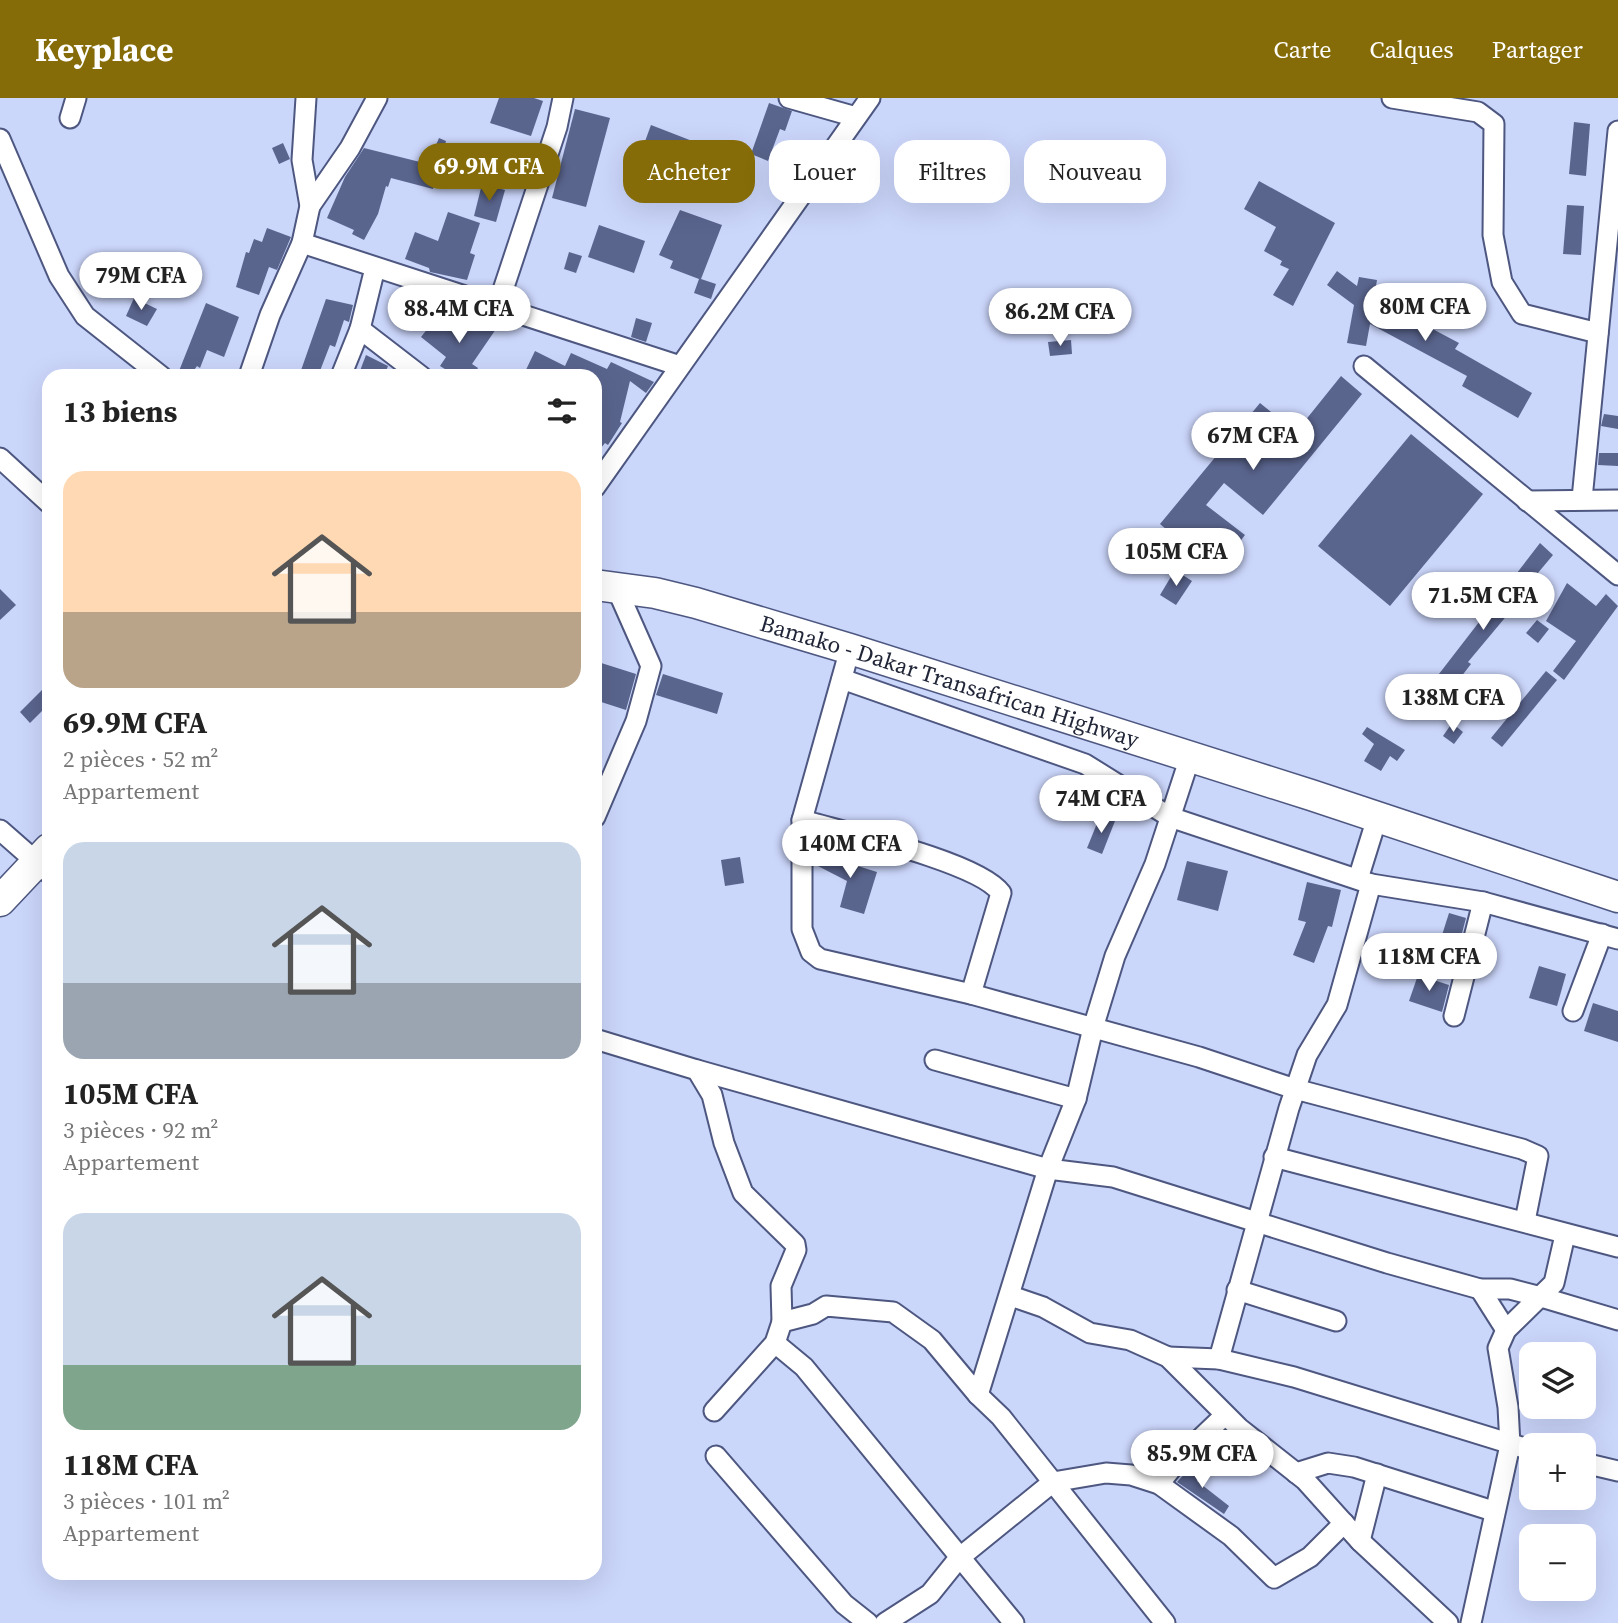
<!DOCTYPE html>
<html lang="fr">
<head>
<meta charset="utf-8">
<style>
  :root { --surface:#fff; --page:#f6f6f6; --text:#222; --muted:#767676; --accent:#856c08 }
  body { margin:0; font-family:"Source Serif 4",serif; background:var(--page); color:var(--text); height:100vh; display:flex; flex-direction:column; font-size:26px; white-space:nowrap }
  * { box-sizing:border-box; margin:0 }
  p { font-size:23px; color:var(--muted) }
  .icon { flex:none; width:38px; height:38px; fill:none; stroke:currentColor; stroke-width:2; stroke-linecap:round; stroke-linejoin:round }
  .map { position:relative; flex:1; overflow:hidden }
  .details { position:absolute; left:42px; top:271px; width:560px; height:1211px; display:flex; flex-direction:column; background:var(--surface); border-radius:21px; box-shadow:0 7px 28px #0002 }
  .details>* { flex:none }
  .top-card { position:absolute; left:623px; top:42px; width:665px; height:63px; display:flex; gap:14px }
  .tools { position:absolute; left:1519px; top:1244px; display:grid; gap:14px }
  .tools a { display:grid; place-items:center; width:77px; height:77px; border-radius:14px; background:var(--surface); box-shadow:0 7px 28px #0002; font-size:35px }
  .price { position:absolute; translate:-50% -60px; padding:0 16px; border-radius:24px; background:#fff; color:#222; font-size:23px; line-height:46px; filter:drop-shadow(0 2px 4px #0008) }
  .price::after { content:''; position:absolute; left:50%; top:42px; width:21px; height:16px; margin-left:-10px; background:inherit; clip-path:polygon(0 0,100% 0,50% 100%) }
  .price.on { background:var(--accent); color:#fff }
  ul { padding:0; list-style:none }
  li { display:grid; align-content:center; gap:14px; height:371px; padding:0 21px }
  li span { display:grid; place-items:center; height:217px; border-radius:21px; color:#555 }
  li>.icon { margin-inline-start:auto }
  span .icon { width:126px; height:126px; fill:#fffc; stroke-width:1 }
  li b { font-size:30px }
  h2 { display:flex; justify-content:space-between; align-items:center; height:84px; padding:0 21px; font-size:30px }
  .chip { padding:0 24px; border-radius:21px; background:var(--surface); box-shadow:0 7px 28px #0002; font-size:24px; line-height:63px }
  .chip.on { background:var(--accent); color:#fff }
  header { display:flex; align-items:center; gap:42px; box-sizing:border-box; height:98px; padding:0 35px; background:var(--accent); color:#fff }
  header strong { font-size:33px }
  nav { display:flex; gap:38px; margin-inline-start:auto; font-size:24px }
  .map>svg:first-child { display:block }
</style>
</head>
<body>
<header>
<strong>Keyplace</strong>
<nav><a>Carte</a><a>Calques</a><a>Partager</a></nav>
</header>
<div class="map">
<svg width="1618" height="1525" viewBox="0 0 1618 1525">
  <rect width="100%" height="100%" fill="#cbd6fb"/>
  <g fill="#5a658e">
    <path d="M 499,0 L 534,0 L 543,3 L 531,38 L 490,25 Z"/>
    <path d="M 769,5 L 792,13 L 785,33 L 780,31 L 768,63 L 751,56 Z"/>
    <path d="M 575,11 L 610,20 L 586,109 L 552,100 Z"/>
    <path d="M 1574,24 L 1590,26 L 1586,78 L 1569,76 Z"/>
    <path d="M 651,27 L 718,53 L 702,93 L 636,68 Z"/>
    <path d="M 439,40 L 446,43 L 433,91 L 391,80 L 388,89 L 386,88 L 378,116 L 364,142 L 352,136 L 354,132 L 327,120 L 345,79 L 364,50 L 428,66 Z"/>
    <path d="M 283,45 L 290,61 L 279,66 L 272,50 Z"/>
    <path d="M 1259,83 L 1335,125 L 1293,208 L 1273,197 L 1289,171 L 1280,167 L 1282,163 L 1264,153 L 1276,129 L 1244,111 Z"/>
    <path d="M 482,86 L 505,92 L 496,124 L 474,118 Z"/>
    <path d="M 1567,107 L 1584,108 L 1581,157 L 1563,156 Z"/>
    <path d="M 680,112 L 722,127 L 701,181 L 716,186 L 711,201 L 694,195 L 699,181 L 670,170 L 673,163 L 659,157 Z"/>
    <path d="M 448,114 L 480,125 L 470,155 L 475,157 L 467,182 L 430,174 L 429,170 L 405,161 L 415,134 L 438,143 Z"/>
    <path d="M 599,127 L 645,143 L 634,175 L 588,159 Z"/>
    <path d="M 267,130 L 291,139 L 277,172 L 269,169 L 259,197 L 236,189 L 246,154 L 249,155 L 254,141 L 262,144 Z"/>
    <path d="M 569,154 L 582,158 L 576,175 L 564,171 Z"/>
    <path d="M 1337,173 L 1357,188 L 1359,179 L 1377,182 L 1374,200 L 1459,245 L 1455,251 L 1532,295 L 1518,320 L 1462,288 L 1467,278 L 1370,226 L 1366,248 L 1347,245 L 1354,207 L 1327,187 Z"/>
    <path d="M 134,200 L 157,211 L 147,228 L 126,218 Z"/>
    <path d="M 326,201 L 353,207 L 349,224 L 344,222 L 335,249 L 330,247 L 318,278 L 299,278 Z"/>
    <path d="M 206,205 L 239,219 L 224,259 L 207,252 L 200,270 L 197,268 L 190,278 L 186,278 L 179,273 Z"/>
    <path d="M 478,218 L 496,231 L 472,266 L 478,270 L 473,278 L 456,278 L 440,268 L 446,259 L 421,239 L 436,220 L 462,241 Z"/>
    <path d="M 636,220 L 652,225 L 646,244 L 631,239 Z"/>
    <path d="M 1071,242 L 1072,256 L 1050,258 L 1048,244 Z"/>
    <path d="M 535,253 L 565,268 L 571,255 L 607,271 L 611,264 L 654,284 L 646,295 L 630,283 L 620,324 L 622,325 L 608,347 L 605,345 L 595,357 L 595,278 L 523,278 Z"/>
    <path d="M 366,257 L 388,268 L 384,278 L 358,278 Z"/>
    <path d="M 1341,278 L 1362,296 L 1263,417 L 1224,385 L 1206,407 L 1245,437 L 1216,474 L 1160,426 L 1260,305 L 1296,334 Z"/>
    <path d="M 1604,316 L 1618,318 L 1618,331 L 1601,328 Z"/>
    <path d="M 1411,336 L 1483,396 L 1390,508 L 1318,448 Z"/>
    <path d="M 1599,355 L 1618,355 L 1618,368 L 1598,367 Z"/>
    <path d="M 1540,445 L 1553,457 L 1521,495 L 1524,497 L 1468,564 L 1471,566 L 1430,619 L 1415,607 Z"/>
    <path d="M 1175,472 L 1192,483 L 1176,507 L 1160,497 Z"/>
    <path d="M 1567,485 L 1596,508 L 1606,496 L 1618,508 L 1564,582 L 1553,573 L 1576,543 L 1546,523 Z"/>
    <path d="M 0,491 L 16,507 L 0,522 Z"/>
    <path d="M 1537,522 L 1549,531 L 1538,545 L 1526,535 Z"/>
    <path d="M 595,563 L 636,576 L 626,612 L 595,602 Z"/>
    <path d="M 1546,573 L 1557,582 L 1502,649 L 1491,640 Z"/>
    <path d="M 663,576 L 723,595 L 717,616 L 656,597 Z"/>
    <path d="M 42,592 L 49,599 L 49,606 L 30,625 L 20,614 Z"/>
    <path d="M 1452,625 L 1463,634 L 1454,646 L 1443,638 Z"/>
    <path d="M 1367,629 L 1405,652 L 1397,663 L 1390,658 L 1381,673 L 1364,663 L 1374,646 L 1362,636 Z"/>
    <path d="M 1100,718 L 1115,723 L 1102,756 L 1087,750 Z"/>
    <path d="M 825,748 L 844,758 L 842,763 L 877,774 L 864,816 L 840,809 L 847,783 L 816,767 Z"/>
    <path d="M 740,759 L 744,785 L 725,788 L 721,762 Z"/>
    <path d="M 1187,763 L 1228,773 L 1218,813 L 1177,802 Z"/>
    <path d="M 1307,784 L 1341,792 L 1332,829 L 1328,828 L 1314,865 L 1293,857 L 1306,824 L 1298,822 Z"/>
    <path d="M 1449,815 L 1466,820 L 1455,862 L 1436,856 Z"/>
    <path d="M 1539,868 L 1566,876 L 1557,908 L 1529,900 Z"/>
    <path d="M 1418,877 L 1449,887 L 1442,914 L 1409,903 Z"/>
    <path d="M 1593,905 L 1618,913 L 1618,944 L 1584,933 Z"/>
    <path d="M 1149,1348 L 1165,1360 L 1155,1371 L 1140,1360 Z"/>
    <path d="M 1190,1370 L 1201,1377 L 1197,1383 L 1229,1408 L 1224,1416 L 1177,1384 Z"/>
  </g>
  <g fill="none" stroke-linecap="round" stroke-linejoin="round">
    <g stroke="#4d5780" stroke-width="23">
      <g id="minor">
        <path d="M 789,0 L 856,19"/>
        <path d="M 1392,0 L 1478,14 L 1494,26 L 1493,137 L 1502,184 L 1522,216 L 1598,235"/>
        <path d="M 70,20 L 76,0"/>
        <path d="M 0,41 L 59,178 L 85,218 L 161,278"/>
        <path d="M 310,108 L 350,50 L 377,0"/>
        <path d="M 302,145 L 680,268"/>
        <path d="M 497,210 L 557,29 L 563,0"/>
        <path d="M 360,231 L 421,278"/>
        <path d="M 1364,268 L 1618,477"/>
        <path d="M 249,278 L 270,217 L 302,145 L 310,108 L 302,62 L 306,0"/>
        <path d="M 341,278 L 360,231 L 375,170"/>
        <path d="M 0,360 L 49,405"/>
        <path d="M 595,389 L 870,0"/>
        <path d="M 1582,401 L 1618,33"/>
        <path d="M 1527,403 L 1618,402"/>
        <path d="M 850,551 L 802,722 L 802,831 L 811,854 L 820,861 L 971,896 L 1199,959 L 1295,991 L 1522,1051 L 1538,1058 L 1525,1123"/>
        <path d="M 842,581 L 1085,666 L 1170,719 L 1371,786 L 1483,804 L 1618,841"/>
        <path d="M 595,719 L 636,623 L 651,568 L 616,489"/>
        <path d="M 802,722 C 844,734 979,764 1001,795 L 971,896"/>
        <path d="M 0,732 L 49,775"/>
        <path d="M 1358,781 L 1377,720"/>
        <path d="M 1573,913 L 1602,836"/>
        <path d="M 1454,918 L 1483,804"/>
        <path d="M 595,941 L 697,972 L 712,997 L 724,1045 L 743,1095 L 795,1146 L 796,1152 L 781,1188 L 782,1224"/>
        <path d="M 935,962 L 1076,1001"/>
        <path d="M 697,972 L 1048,1071 L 1113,1079 L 1387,1165 L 1480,1191 L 1510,1191 L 1541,1199 L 1618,1222"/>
        <path d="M 1274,1059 L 1618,1149"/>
        <path d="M 1480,1191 L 1506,1232"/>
        <path d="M 1237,1192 L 1336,1223"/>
        <path d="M 1011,1198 L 1043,1209 L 1090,1235 L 1130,1242 L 1168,1259 L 1239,1330 L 1305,1382 L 1360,1443 L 1448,1525"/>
        <path d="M 775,1245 L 804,1269 L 1014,1525"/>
        <path d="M 1168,1259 L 1219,1261 L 1294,1279 L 1531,1352"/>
        <path d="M 1219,1261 L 1289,1010 L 1307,957 L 1337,907 L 1371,786"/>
        <path d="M 978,1297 L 1048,1071 L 1076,1001 L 1093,930 L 1115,858 L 1155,766 L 1190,659"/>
        <path d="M 714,1313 L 775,1245 L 782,1224 L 813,1216 L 826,1208 L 893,1214 L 932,1242 L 978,1297 L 1001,1319 L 1165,1525"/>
        <path d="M 716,1358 L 844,1506 L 868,1525"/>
        <path d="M 1584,1365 L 1618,1373"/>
        <path d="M 1296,1375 L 1328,1365 L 1354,1369 L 1493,1413"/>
        <path d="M 1159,1386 L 1180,1360 L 1225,1317"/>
        <path d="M 1360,1443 L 1377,1376"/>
        <path d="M 885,1525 L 930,1496 L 959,1460 L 1053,1384 L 1106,1375 L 1131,1377 L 1159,1386 L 1231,1438 L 1274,1480 L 1310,1459 L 1344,1425"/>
        <path d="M 1471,1525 L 1510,1347 L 1508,1309 L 1498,1250 L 1506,1232 L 1554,1185 L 1565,1137"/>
      </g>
    </g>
    <g stroke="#4d5780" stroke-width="33">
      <g id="highway">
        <path id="s1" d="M 595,487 L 655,495 L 696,505 L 850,551 L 1311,697 L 1618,799"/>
        <path d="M 0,803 L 49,751"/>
      </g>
    </g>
    <use href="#minor" stroke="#fff" stroke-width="19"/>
    <use href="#highway" stroke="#fff" stroke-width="30"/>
  </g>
  <g text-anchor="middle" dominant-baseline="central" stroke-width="7" stroke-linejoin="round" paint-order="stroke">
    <g font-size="23" fill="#212638" stroke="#cbd6fb">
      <text stroke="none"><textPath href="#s1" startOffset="368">Bamako - Dakar Transafrican Highway</textPath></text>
    </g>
  </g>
</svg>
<div class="tools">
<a><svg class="icon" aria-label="layers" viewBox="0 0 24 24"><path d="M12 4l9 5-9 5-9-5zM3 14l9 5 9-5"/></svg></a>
<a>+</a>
<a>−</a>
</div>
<b class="price on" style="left:489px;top:105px">69.9M CFA</b>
<b class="price" style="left:141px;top:214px">79M CFA</b>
<b class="price" style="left:1425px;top:245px">80M CFA</b>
<b class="price" style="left:459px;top:247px">88.4M CFA</b>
<b class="price" style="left:1060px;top:250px">86.2M CFA</b>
<b class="price" style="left:1253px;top:374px">67M CFA</b>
<b class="price" style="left:1176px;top:490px">105M CFA</b>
<b class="price" style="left:1483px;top:534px">71.5M CFA</b>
<b class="price" style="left:1453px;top:636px">138M CFA</b>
<b class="price" style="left:1101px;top:737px">74M CFA</b>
<b class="price" style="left:850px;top:782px">140M CFA</b>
<b class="price" style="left:1429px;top:895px">118M CFA</b>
<b class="price" style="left:1202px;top:1392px">85.9M CFA</b>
<div class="top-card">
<a class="chip on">Acheter</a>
<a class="chip">Louer</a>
<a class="chip">Filtres</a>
<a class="chip">Nouveau</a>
</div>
<section class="details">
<h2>13 biens<svg class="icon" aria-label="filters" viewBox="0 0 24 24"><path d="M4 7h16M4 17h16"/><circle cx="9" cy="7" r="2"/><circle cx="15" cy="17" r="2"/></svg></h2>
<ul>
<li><span style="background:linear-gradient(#ffd9b3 65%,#b9a48a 0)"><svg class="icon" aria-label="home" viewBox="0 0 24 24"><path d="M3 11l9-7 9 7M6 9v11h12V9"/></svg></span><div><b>69.9M CFA</b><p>2 pièces · 52 m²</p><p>Appartement</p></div></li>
<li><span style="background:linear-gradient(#c9d6e8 65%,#9aa5b1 0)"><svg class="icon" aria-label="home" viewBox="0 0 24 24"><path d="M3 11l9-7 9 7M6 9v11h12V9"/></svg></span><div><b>105M CFA</b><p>3 pièces · 92 m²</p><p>Appartement</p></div></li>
<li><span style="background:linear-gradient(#c9d6e8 70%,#7fa58c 0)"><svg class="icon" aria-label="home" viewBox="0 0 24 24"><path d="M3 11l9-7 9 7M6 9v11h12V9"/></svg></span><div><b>118M CFA</b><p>3 pièces · 101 m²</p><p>Appartement</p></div></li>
</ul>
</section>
</div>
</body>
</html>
